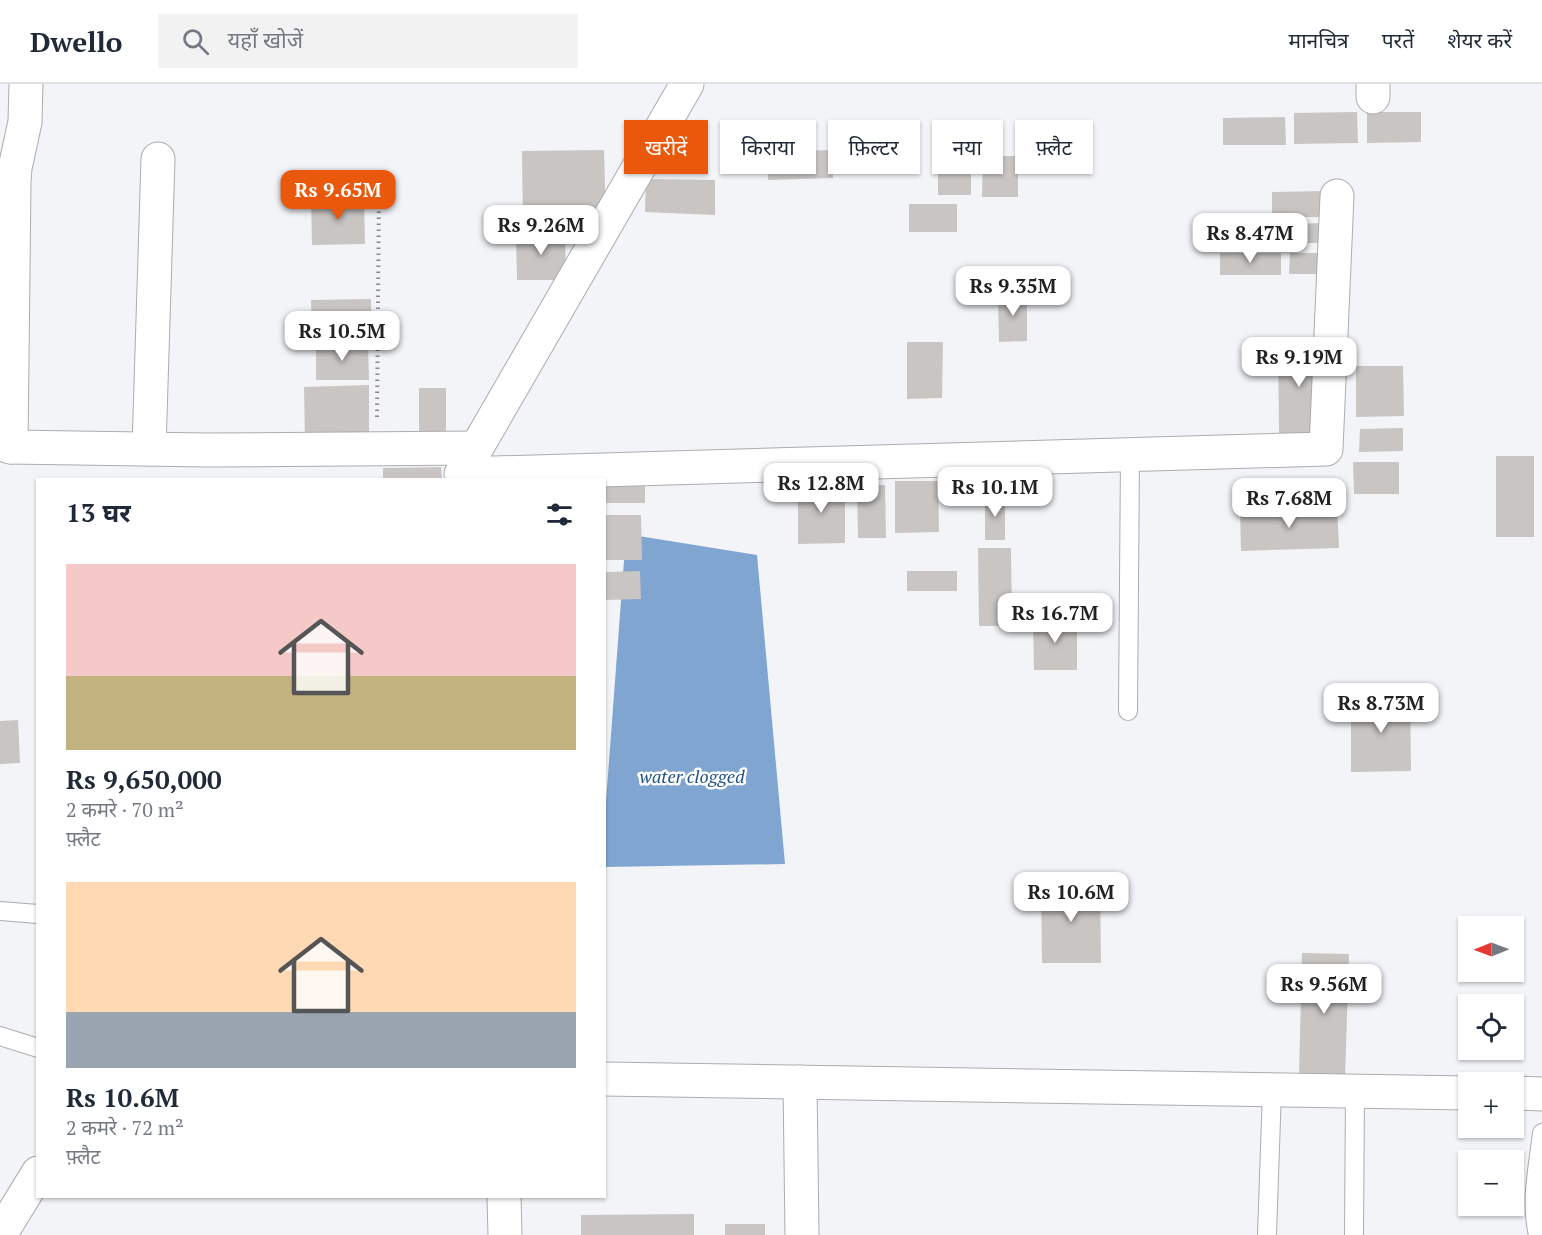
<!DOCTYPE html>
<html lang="hi">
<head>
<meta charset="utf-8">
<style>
  :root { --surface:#fff; --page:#f2f2f3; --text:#1f2937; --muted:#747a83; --line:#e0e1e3; --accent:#ea580c }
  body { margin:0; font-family:"PT Serif","Noto Sans Devanagari",serif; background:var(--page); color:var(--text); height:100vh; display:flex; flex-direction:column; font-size:22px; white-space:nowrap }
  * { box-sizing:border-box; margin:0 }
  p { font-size:20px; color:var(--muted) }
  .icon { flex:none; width:33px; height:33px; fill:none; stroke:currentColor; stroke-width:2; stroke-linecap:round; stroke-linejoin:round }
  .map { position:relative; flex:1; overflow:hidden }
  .details { position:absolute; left:36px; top:394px; width:570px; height:720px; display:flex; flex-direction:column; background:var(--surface); border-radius:0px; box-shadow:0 2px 4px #0004 }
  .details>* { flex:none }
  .guide { position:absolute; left:624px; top:36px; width:570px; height:54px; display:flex; gap:12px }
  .needle { width:39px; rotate:269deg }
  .buttons { position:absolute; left:1458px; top:832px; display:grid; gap:12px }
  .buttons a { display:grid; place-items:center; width:66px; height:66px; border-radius:0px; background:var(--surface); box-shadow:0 2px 4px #0004; font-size:30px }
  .price { position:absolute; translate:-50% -51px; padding:0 14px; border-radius:12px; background:#fff; color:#222; font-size:20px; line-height:39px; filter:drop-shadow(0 2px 3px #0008) }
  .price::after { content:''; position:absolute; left:50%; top:36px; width:18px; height:14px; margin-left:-9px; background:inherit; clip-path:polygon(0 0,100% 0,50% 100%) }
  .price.active { background:var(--accent); color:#fff }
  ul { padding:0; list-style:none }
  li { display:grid; align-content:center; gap:12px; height:318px; padding:0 30px }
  li span { display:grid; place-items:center; height:186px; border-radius:0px; color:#555 }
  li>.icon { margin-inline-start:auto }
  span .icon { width:108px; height:108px; fill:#fffc; stroke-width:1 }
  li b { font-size:26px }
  h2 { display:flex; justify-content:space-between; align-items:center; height:72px; padding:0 30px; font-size:26px }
  .chip { padding:0 21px; border-radius:0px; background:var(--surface); box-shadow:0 2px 4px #0004; font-size:21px; line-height:54px }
  .chip.active { background:var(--accent); color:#fff }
  header { display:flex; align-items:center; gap:36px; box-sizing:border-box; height:84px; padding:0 30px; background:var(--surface); border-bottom:2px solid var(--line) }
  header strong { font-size:28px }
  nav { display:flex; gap:33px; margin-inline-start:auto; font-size:21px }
  .search { width:420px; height:54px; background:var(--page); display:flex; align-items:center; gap:15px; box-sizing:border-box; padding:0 21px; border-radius:0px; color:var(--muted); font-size:22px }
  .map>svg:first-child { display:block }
</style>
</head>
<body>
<header>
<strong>Dwello</strong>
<div class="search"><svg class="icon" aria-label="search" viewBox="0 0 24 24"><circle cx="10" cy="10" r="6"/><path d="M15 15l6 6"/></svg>यहाँ खोजें</div>
<nav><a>मानचित्र</a><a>परतें</a><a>शेयर करें</a></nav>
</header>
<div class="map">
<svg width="1542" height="1151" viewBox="0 0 1542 1151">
  <rect width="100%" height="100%" fill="#f2f4f7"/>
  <path fill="#80a5d0" d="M 626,450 L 757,471 L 785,780 L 605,783 L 605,731 Z"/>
  <g fill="#c8c5c3">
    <path d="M 1357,28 L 1358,59 L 1294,60 L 1294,29 Z"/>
    <path d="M 1367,28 L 1421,28 L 1421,58 L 1367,59 Z"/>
    <path d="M 1285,33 L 1286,61 L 1223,61 L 1223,34 Z"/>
    <path d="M 604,66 L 606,137 L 523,139 L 522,67 Z"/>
    <path d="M 832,66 L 833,94 L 768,96 L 767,68 Z"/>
    <path d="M 983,72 L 1018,72 L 1018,113 L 982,113 Z"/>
    <rect x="938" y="73" width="33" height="38"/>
    <path d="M 646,95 L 715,96 L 715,131 L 645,128 Z"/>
    <path d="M 1326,107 L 1326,133 L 1272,133 L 1272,108 Z"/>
    <path d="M 311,113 L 364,113 L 365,160 L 312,161 Z"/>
    <rect x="909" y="120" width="48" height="28"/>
    <path d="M 1326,139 L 1327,159 L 1283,159 L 1283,140 Z"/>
    <rect x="1234" y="142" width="40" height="19"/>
    <path d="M 565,148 L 566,196 L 517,196 L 516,149 Z"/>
    <rect x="1220" y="169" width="61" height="22"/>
    <path d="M 1290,169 L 1323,169 L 1323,190 L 1289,190 Z"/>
    <path d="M 1027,208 L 1027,257 L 999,258 L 998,209 Z"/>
    <path d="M 371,215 L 372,251 L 312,252 L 311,216 Z"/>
    <path d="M 907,258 L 943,258 L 942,314 L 907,315 Z"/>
    <path d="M 316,259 L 368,259 L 369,296 L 316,296 Z"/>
    <path d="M 1278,260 L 1319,260 L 1319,349 L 1279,349 Z"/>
    <path d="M 1356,282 L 1403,282 L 1404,332 L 1356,333 Z"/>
    <path d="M 369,301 L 369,355 L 305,356 L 304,303 Z"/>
    <rect x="419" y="304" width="27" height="46"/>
    <path d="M 1403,344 L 1403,367 L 1359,368 L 1360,345 Z"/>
    <rect x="1496" y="372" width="38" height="81"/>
    <path d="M 1353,378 L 1399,378 L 1399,410 L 1354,410 Z"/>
    <path d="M 441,383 L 442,396 L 383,396 L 383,384 Z"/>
    <path d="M 895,397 L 938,397 L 939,448 L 895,449 Z"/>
    <path d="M 798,400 L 845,400 L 845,459 L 798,460 Z"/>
    <rect x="604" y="401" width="41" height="18"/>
    <path d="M 857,401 L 885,401 L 886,454 L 858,454 Z"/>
    <path d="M 1005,412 L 1005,456 L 985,456 L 985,413 Z"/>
    <path d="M 1337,423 L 1339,464 L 1241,467 L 1240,426 Z"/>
    <path d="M 604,431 L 641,431 L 642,476 L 604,476 Z"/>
    <path d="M 978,464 L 1011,464 L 1012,542 L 979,542 Z"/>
    <path d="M 640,487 L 641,515 L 604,516 L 604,488 Z"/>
    <rect x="907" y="487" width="50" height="20"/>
    <path d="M 1033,535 L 1077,535 L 1077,586 L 1034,586 Z"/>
    <path d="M 1351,613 L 1410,613 L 1411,687 L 1351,688 Z"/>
    <path d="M 18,636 L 20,679 L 0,680 L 0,637 Z"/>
    <path d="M 1100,798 L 1101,879 L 1042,879 L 1041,799 Z"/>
    <path d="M 1302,869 L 1349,870 L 1345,994 L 1299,993 Z"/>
    <path d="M 694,1130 L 694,1151 L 581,1151 L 581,1131 Z"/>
    <rect x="725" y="1140" width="40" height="11"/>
  </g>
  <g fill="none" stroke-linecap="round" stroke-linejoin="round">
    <g stroke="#aaacae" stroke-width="20">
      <g id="service">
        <path d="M 1128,627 L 1130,371"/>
        <path d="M 0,827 L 38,830"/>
        <path d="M 0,952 L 38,964"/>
        <path d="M 1267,1151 L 1272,1006"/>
        <path d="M 1354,1151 L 1355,1007"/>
        <path d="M 1538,1151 C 1530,1117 1538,1083 1542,1049"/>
      </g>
    </g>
    <g stroke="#aaacae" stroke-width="35">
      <g id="minor">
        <path d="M 1373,0 L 1373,13"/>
        <path d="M 0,360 L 11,363 L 207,366 L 476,364"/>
        <path d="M 11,363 L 14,98 L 15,84 L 25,38 L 26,0"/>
        <path d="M 149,365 L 158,75"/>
        <path d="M 465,384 L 687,0"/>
        <path d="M 461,390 L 1326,365 L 1337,112"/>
        <path d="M 604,995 L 1468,1009"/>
        <path d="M 800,998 L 802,1151"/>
        <path d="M 1514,1009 L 1542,1010"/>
        <path d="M 504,1113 L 505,1151"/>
        <path d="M 0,1151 L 38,1089"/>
      </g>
    </g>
    <path stroke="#87898b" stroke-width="4" stroke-dasharray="1.5 4.5" stroke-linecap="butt" d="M 377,333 L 379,105"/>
    <use href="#service" stroke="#fff" stroke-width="18"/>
    <use href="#minor" stroke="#fff" stroke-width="33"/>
  </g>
  <g text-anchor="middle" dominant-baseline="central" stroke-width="5" stroke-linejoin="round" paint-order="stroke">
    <g font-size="18" font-style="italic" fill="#205289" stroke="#fff">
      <text x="692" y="692">water clogged</text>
    </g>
  </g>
</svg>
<div class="buttons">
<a><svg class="needle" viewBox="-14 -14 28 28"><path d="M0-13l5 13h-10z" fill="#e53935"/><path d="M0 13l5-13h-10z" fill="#747a83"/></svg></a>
<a><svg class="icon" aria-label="locate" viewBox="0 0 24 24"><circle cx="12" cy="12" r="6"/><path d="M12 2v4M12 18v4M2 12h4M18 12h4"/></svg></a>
<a>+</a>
<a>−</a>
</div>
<b class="price active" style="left:338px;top:137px">Rs 9.65M</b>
<b class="price" style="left:541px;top:172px">Rs 9.26M</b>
<b class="price" style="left:1250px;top:180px">Rs 8.47M</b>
<b class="price" style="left:1013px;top:233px">Rs 9.35M</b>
<b class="price" style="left:342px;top:278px">Rs 10.5M</b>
<b class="price" style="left:1299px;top:304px">Rs 9.19M</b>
<b class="price" style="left:821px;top:430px">Rs 12.8M</b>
<b class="price" style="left:995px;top:434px">Rs 10.1M</b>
<b class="price" style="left:1289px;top:445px">Rs 7.68M</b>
<b class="price" style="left:1055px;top:560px">Rs 16.7M</b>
<b class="price" style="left:1381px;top:650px">Rs 8.73M</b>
<b class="price" style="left:1071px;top:839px">Rs 10.6M</b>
<b class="price" style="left:1324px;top:931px">Rs 9.56M</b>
<div class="guide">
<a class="chip active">खरीदें</a>
<a class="chip">किराया</a>
<a class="chip">फ़िल्टर</a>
<a class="chip">नया</a>
<a class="chip">फ़्लैट</a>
</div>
<section class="details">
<h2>13 घर<svg class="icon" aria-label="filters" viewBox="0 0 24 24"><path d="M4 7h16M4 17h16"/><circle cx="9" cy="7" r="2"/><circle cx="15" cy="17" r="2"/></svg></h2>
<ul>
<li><span style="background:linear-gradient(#f6c9c9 60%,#c2b280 0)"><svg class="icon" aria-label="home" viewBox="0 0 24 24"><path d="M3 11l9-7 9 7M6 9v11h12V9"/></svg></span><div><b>Rs 9,650,000</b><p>2 कमरे · 70 m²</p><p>फ़्लैट</p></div></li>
<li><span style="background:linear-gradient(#ffd9b3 70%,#9aa5b1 0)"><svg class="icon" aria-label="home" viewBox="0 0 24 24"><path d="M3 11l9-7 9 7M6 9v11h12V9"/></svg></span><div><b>Rs 10.6M</b><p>2 कमरे · 72 m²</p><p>फ़्लैट</p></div></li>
</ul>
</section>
</div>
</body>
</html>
